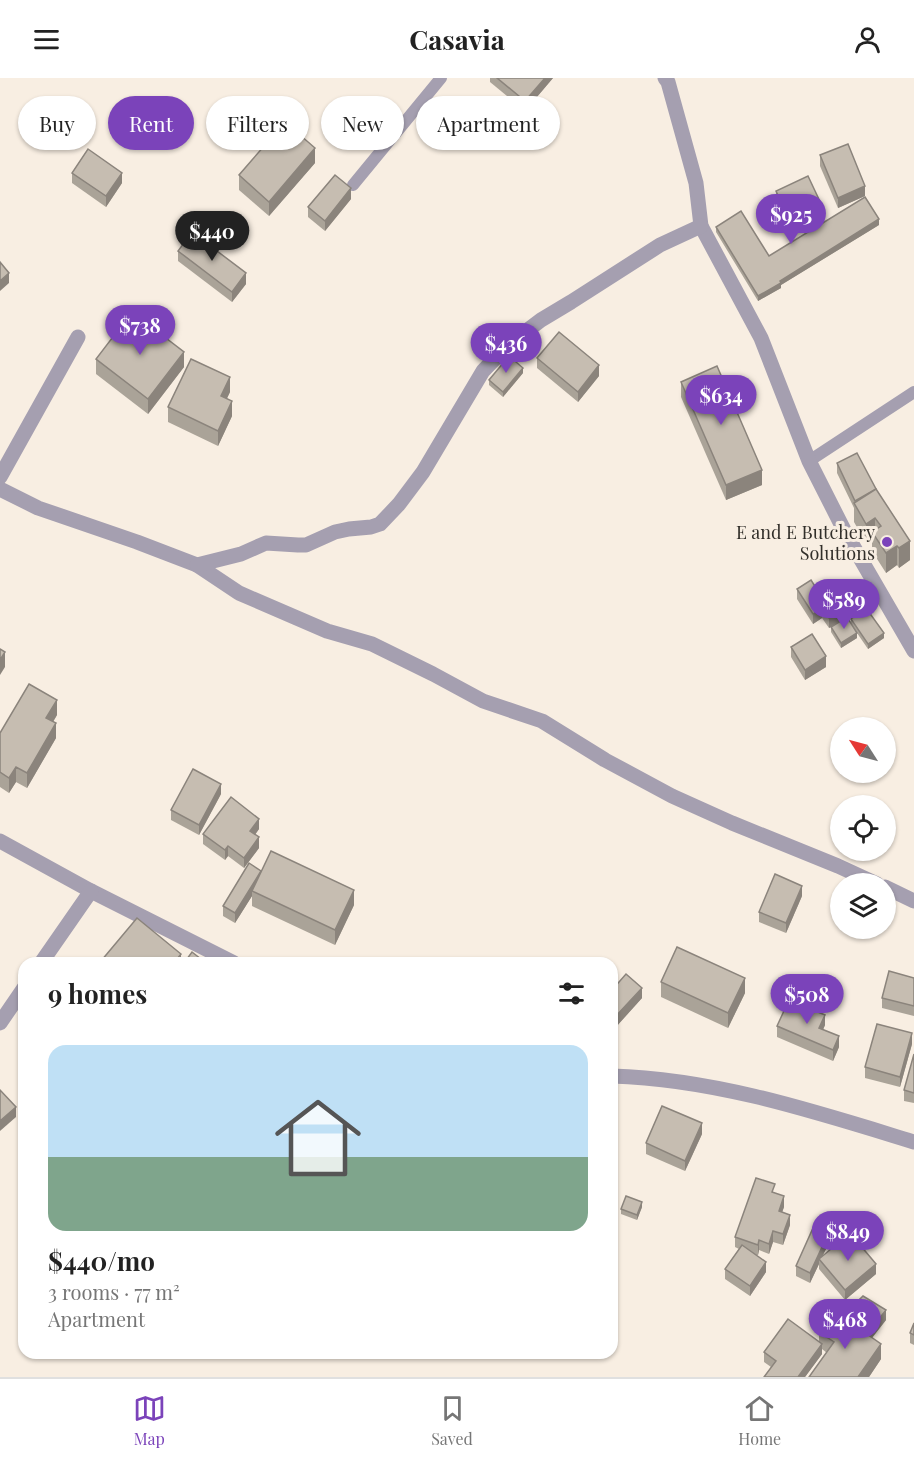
<!DOCTYPE html>
<html lang="en">
<head>
<meta charset="utf-8">
<style>
  :root { --surface:#fff; --page:#f2f2f2; --text:#222; --muted:#767676; --line:#e0e0e0; --accent:#7b43ba }
  body { margin:0; font-family:"Playfair Display",serif; background:var(--page); color:var(--text); height:100vh; display:flex; flex-direction:column; font-size:22px; white-space:nowrap }
  * { box-sizing:border-box; margin:0 }
  p { font-size:20px; color:var(--muted) }
  .icon { flex:none; width:33px; height:33px; fill:none; stroke:currentColor; stroke-width:2; stroke-linecap:round; stroke-linejoin:round }
  .map { position:relative; flex:1; overflow:hidden }
  .panel { position:absolute; left:18px; top:879px; width:600px; height:402px; display:flex; flex-direction:column; background:var(--surface); border-radius:18px; box-shadow:0 2px 4px #0004 }
  .panel>* { flex:none }
  .guide { position:absolute; left:18px; top:18px; width:600px; height:54px; display:flex; gap:12px }
  .needle { width:39px; rotate:306deg }
  .controls { position:absolute; left:830px; top:639px; display:grid; gap:12px }
  .controls a { display:grid; place-items:center; width:66px; height:66px; border-radius:50%; background:var(--surface); box-shadow:0 2px 4px #0004; font-size:30px }
  .price { position:absolute; translate:-50% -51px; padding:0 14px; border-radius:21px; background:var(--accent); color:#fff; font-size:20px; line-height:39px; filter:drop-shadow(0 2px 3px #0008) }
  .price::after { content:''; position:absolute; left:50%; top:36px; width:18px; height:14px; margin-left:-9px; background:inherit; clip-path:polygon(0 0,100% 0,50% 100%) }
  .price.current { background:#222; color:#fff }
  ul { padding:0; list-style:none }
  li { display:grid; align-content:center; gap:12px; height:318px; padding:0 30px }
  li+li { border-top:2px solid var(--line) }
  li span { display:grid; place-items:center; height:186px; border-radius:18px; color:#555 }
  li>.icon { margin-inline-start:auto }
  span .icon { width:108px; height:108px; fill:#fffc; stroke-width:1 }
  li b { font-size:26px }
  h2 { display:flex; justify-content:space-between; align-items:center; height:72px; padding:0 30px; font-size:26px }
  .chip { padding:0 21px; border-radius:27px; background:var(--surface); box-shadow:0 2px 4px #0004; font-size:21px; line-height:54px }
  .chip.current { background:var(--accent); color:#fff }
  header { display:flex; justify-content:space-between; align-items:center; height:78px; padding:0 30px; background:var(--surface); font-size:27px; font-weight:700 }
  .tab-bar { display:flex; justify-content:space-around; align-items:center; height:84px; border-top:2px solid var(--line); background:var(--surface); font-size:16px; color:var(--muted) }
  .tab-bar a { display:grid; justify-items:center; gap:3px }
  .tab-bar .current { color:var(--accent) }
  .map>svg:first-child { display:block }
</style>
</head>
<body>
<header><svg class="icon" aria-label="menu" viewBox="0 0 24 24"><path d="M4 6h16M4 12h16M4 18h16"/></svg>Casavia<svg class="icon" aria-label="person" viewBox="0 0 24 24"><circle cx="12" cy="8" r="4"/><path d="M4 21q1-7 8-7t8 7"/></svg></header>
<div class="map">
<svg width="914" height="1299" viewBox="0 0 914 1299">
  <rect width="100%" height="100%" fill="#f8eee2"/>
  <g fill="none" stroke-linecap="round" stroke-linejoin="round">
    <g stroke="#a59fb0" stroke-width="12">
      <path d="M 353,107 L 441,0"/>
      <path d="M 809,383 L 914,314"/>
    </g>
    <g stroke="#a59fb0" stroke-width="15">
      <path d="M 665,0 L 668,4 L 696,105 L 701,148 L 761,260 L 809,383 L 845,454 L 914,573"/>
      <path d="M 0,399 L 78,259"/>
      <path d="M 0,411 L 38,430 L 137,464 L 197,487 L 239,515 L 327,553 L 372,566 L 433,596 L 483,623 L 542,643 L 605,682 L 672,718 L 732,745 L 838,788 L 877,806"/>
      <path d="M 197,487 L 241,476 L 266,465 L 298,467 L 306,467 L 335,454 L 349,451 L 371,449 L 380,446 L 399,426 L 423,394 L 483,293 L 508,267 L 541,242 L 571,224 L 660,167 L 701,148"/>
      <path d="M 0,763 L 91,813 L 234,885"/>
      <path d="M 885,809 L 914,823"/>
      <path d="M 41,885 L 91,813"/>
      <path d="M 0,945 L 24,910"/>
      <path d="M 612,998 C 716,1001 816,1034 914,1064"/>
    </g>
  </g>
  <g fill="#aaa398">
    <path d="M 490,0 L 553,0 L 525,33 L 490,4 Z"/>
    <path d="M 820,77 L 865,118 L 838,130 L 820,88 Z"/>
    <path d="M 315,85 L 269,138 L 239,112 L 239,97 Z"/>
    <path d="M 72,95 L 122,105 L 106,129 L 72,105 Z"/>
    <path d="M 776,113 L 823,140 L 791,155 L 776,123 Z"/>
    <path d="M 351,121 L 325,153 L 308,139 L 308,129 Z"/>
    <path d="M 879,147 L 781,207 L 781,210 L 758,223 L 716,154 L 716,149 L 769,178 Z"/>
    <path d="M 178,173 L 246,206 L 232,224 L 178,183 Z"/>
    <path d="M 537,280 L 599,298 L 578,324 L 537,290 Z"/>
    <path d="M 96,281 L 184,289 L 148,336 L 96,296 Z"/>
    <path d="M 523,295 L 503,319 L 489,307 L 489,302 Z"/>
    <path d="M 681,304 L 762,407 L 726,422 L 681,319 Z"/>
    <path d="M 230,314 L 227,320 L 232,338 L 218,368 L 168,344 L 168,329 Z"/>
    <path d="M 837,385 L 910,482 L 899,490 L 897,487 L 886,495 L 872,473 L 872,461 L 866,465 L 854,444 L 854,430 L 837,395 Z"/>
    <path d="M 797,511 L 845,540 L 829,550 L 822,540 L 813,546 L 797,521 Z"/>
    <path d="M 851,541 L 884,560 L 868,571 L 857,555 L 857,560 L 841,570 L 831,554 L 831,549 L 851,544 Z"/>
    <path d="M 791,569 L 826,589 L 805,602 L 791,579 Z"/>
    <path d="M 57,637 L 53,644 L 56,660 L 27,710 L 16,704 L 9,715 L 0,709 L 0,655 Z"/>
    <path d="M 221,716 L 199,757 L 171,742 L 171,732 Z"/>
    <path d="M 259,751 L 255,757 L 259,770 L 244,790 L 228,778 L 225,782 L 203,766 L 203,756 Z"/>
    <path d="M 261,793 L 354,827 L 335,867 L 252,828 L 252,818 L 235,845 L 223,838 L 223,828 Z"/>
    <path d="M 802,818 L 786,855 L 759,844 L 759,834 Z"/>
    <path d="M 914,900 L 914,938 L 882,930 L 882,920 Z"/>
    <path d="M 661,904 L 745,915 L 728,950 L 661,919 Z"/>
    <path d="M 612,912 L 642,920 L 615,950 L 612,947 Z"/>
    <path d="M 825,947 L 823,952 L 839,969 L 833,983 L 777,959 L 777,948 Z"/>
    <path d="M 912,966 L 900,1009 L 865,1000 L 865,989 Z"/>
    <path d="M 914,976 L 914,1025 L 904,1023 L 904,1012 Z"/>
    <path d="M 24,1036 L 24,1051 L 19,1046 L 19,1040 Z"/>
    <path d="M 702,1056 L 685,1093 L 646,1076 L 646,1065 Z"/>
    <path d="M 775,1115 L 784,1129 L 782,1134 L 790,1147 L 783,1167 L 773,1164 L 769,1176 L 759,1172 L 758,1177 L 756,1177 L 766,1194 L 750,1218 L 725,1201 L 725,1191 L 739,1171 L 735,1169 L 735,1159 Z"/>
    <path d="M 642,1129 L 637,1142 L 621,1136 L 621,1131 Z"/>
    <path d="M 828,1167 L 823,1177 L 876,1196 L 845,1222 L 819,1191 L 819,1186 L 810,1205 L 796,1198 L 796,1188 Z"/>
    <path d="M 847,1234 L 886,1242 L 872,1260 L 881,1281 L 869,1299 L 809,1299 L 827,1275 L 822,1271 L 822,1276 L 805,1299 L 764,1299 L 771,1289 L 764,1284 L 764,1274 L 819,1264 L 819,1254 L 847,1242 Z"/>
    <path d="M 914,1245 L 914,1267 L 910,1265 L 910,1255 Z"/>
  </g>
  <g fill="#8b847c">
    <path d="M 545,0 L 553,0 L 525,33 L 525,23 Z"/>
    <path d="M 315,70 L 315,85 L 269,138 L 269,124 Z"/>
    <path d="M 122,95 L 122,105 L 106,129 L 106,118 Z"/>
    <path d="M 865,108 L 865,118 L 838,130 L 838,120 Z"/>
    <path d="M 351,110 L 351,121 L 325,153 L 325,143 Z"/>
    <path d="M 823,130 L 823,140 L 791,155 L 791,145 Z"/>
    <path d="M 879,141 L 879,147 L 781,207 L 781,210 L 758,223 L 758,218 L 780,203 Z"/>
    <path d="M 9,195 L 9,205 L 0,213 L 0,203 Z"/>
    <path d="M 246,195 L 246,206 L 232,224 L 232,214 Z"/>
    <path d="M 184,274 L 184,289 L 148,336 L 148,321 Z"/>
    <path d="M 599,287 L 599,298 L 578,324 L 578,314 Z"/>
    <path d="M 523,290 L 523,295 L 503,319 L 503,314 Z"/>
    <path d="M 230,299 L 230,314 L 221,333 L 221,318 Z"/>
    <path d="M 232,323 L 232,338 L 218,368 L 218,353 Z"/>
    <path d="M 762,392 L 762,407 L 726,422 L 726,407 Z"/>
    <path d="M 875,440 L 875,459 L 872,454 L 872,461 L 866,465 L 866,446 Z"/>
    <path d="M 910,463 L 910,482 L 899,490 L 899,470 Z"/>
    <path d="M 897,468 L 897,487 L 886,495 L 886,475 Z"/>
    <path d="M 845,529 L 845,540 L 829,550 L 829,540 Z"/>
    <path d="M 822,530 L 822,540 L 813,546 L 813,536 Z"/>
    <path d="M 857,555 L 857,560 L 841,570 L 841,565 Z"/>
    <path d="M 884,555 L 884,560 L 868,571 L 868,566 Z"/>
    <path d="M 5,574 L 5,589 L 0,597 L 0,582 Z"/>
    <path d="M 826,578 L 826,589 L 805,602 L 805,592 Z"/>
    <path d="M 57,622 L 57,637 L 46,655 L 46,640 Z"/>
    <path d="M 56,645 L 56,660 L 27,710 L 27,695 Z"/>
    <path d="M 16,689 L 16,704 L 9,715 L 9,700 Z"/>
    <path d="M 221,706 L 221,716 L 199,757 L 199,747 Z"/>
    <path d="M 259,741 L 259,751 L 250,763 L 250,753 Z"/>
    <path d="M 259,759 L 259,770 L 244,790 L 244,780 Z"/>
    <path d="M 228,768 L 228,778 L 225,782 L 225,772 Z"/>
    <path d="M 261,793 L 252,813 L 252,818 L 235,845 L 235,835 Z"/>
    <path d="M 802,808 L 802,818 L 786,855 L 786,845 Z"/>
    <path d="M 354,812 L 354,827 L 335,867 L 335,852 Z"/>
    <path d="M 181,876 L 181,885 L 174,885 Z"/>
    <path d="M 745,900 L 745,915 L 728,950 L 728,935 Z"/>
    <path d="M 642,910 L 642,920 L 615,950 L 615,939 Z"/>
    <path d="M 825,937 L 825,947 L 819,960 L 819,950 Z"/>
    <path d="M 912,955 L 912,966 L 900,1009 L 900,999 Z"/>
    <path d="M 839,958 L 839,969 L 833,983 L 833,972 Z"/>
    <path d="M 16,1029 L 16,1039 L 0,1053 L 0,1043 Z"/>
    <path d="M 702,1045 L 702,1056 L 685,1093 L 685,1083 Z"/>
    <path d="M 784,1118 L 784,1129 L 779,1143 L 779,1133 Z"/>
    <path d="M 642,1124 L 642,1129 L 637,1142 L 637,1137 Z"/>
    <path d="M 790,1137 L 790,1147 L 783,1167 L 783,1156 Z"/>
    <path d="M 773,1153 L 773,1164 L 769,1176 L 769,1166 Z"/>
    <path d="M 828,1156 L 828,1167 L 820,1183 L 819,1181 L 819,1186 L 810,1205 L 810,1195 Z"/>
    <path d="M 759,1162 L 759,1172 L 758,1177 L 758,1167 Z"/>
    <path d="M 766,1184 L 766,1194 L 750,1218 L 750,1208 Z"/>
    <path d="M 876,1186 L 876,1196 L 845,1222 L 845,1212 Z"/>
    <path d="M 886,1232 L 886,1242 L 871,1261 L 871,1251 Z"/>
    <path d="M 822,1266 L 822,1276 L 805,1299 L 798,1299 Z"/>
    <path d="M 881,1266 L 881,1281 L 869,1299 L 858,1299 Z"/>
  </g>
  <g fill="#c6bdb1" stroke="#8b847c" stroke-width="1.5">
    <path d="M 497,0 L 545,0 L 525,23 Z"/>
    <path d="M 285,44 L 315,70 L 269,124 L 239,97 Z"/>
    <path d="M 848,66 L 865,108 L 838,120 L 820,77 Z"/>
    <path d="M 88,71 L 122,95 L 106,118 L 72,95 Z"/>
    <path d="M 335,97 L 351,110 L 325,143 L 308,129 Z"/>
    <path d="M 808,98 L 823,130 L 791,145 L 776,113 Z"/>
    <path d="M 865,119 L 879,141 L 780,203 L 781,205 L 758,218 L 716,149 L 741,133 L 769,178 Z"/>
    <path d="M 192,154 L 246,195 L 232,214 L 178,173 Z"/>
    <path d="M 0,184 L 9,195 L 0,203 Z"/>
    <path d="M 132,234 L 184,274 L 148,321 L 96,281 Z"/>
    <path d="M 559,254 L 599,287 L 578,314 L 537,280 Z"/>
    <path d="M 509,278 L 523,290 L 503,314 L 489,302 Z"/>
    <path d="M 191,281 L 230,299 L 221,318 L 232,323 L 218,353 L 168,329 Z"/>
    <path d="M 717,288 L 762,392 L 726,407 L 681,304 Z"/>
    <path d="M 857,375 L 876,411 L 855,423 L 837,385 Z"/>
    <path d="M 876,411 L 910,463 L 899,470 L 897,468 L 886,475 L 872,454 L 881,448 L 875,440 L 866,446 L 854,425 Z"/>
    <path d="M 811,502 L 821,518 L 833,511 L 845,529 L 829,540 L 822,530 L 813,536 L 797,511 Z"/>
    <path d="M 866,530 L 884,555 L 868,566 L 851,541 Z"/>
    <path d="M 847,539 L 857,555 L 841,565 L 831,549 Z"/>
    <path d="M 812,556 L 826,578 L 805,592 L 791,569 Z"/>
    <path d="M 0,571 L 5,574 L 0,582 Z"/>
    <path d="M 29,606 L 57,622 L 46,640 L 56,645 L 27,695 L 16,689 L 9,700 L 0,694 L 0,655 Z"/>
    <path d="M 193,691 L 221,706 L 199,747 L 171,732 Z"/>
    <path d="M 231,719 L 259,741 L 250,753 L 259,759 L 244,780 L 228,768 L 225,772 L 203,756 Z"/>
    <path d="M 271,773 L 354,812 L 335,852 L 252,813 Z"/>
    <path d="M 249,785 L 261,793 L 235,835 L 223,828 Z"/>
    <path d="M 775,796 L 802,808 L 786,845 L 759,834 Z"/>
    <path d="M 137,840 L 181,876 L 174,885 L 103,885 L 101,883 Z"/>
    <path d="M 677,869 L 745,900 L 728,935 L 661,904 Z"/>
    <path d="M 192,874 L 206,885 L 184,885 Z"/>
    <path d="M 889,893 L 914,900 L 914,928 L 882,920 Z"/>
    <path d="M 626,896 L 642,910 L 615,939 L 612,936 L 612,912 Z"/>
    <path d="M 789,922 L 825,937 L 819,950 L 839,958 L 833,972 L 777,948 Z"/>
    <path d="M 877,946 L 912,955 L 900,999 L 865,989 Z"/>
    <path d="M 914,976 L 914,1015 L 904,1012 Z"/>
    <path d="M 0,1012 L 16,1029 L 0,1043 Z"/>
    <path d="M 662,1028 L 702,1045 L 685,1083 L 646,1065 Z"/>
    <path d="M 24,1036 L 24,1046 L 19,1040 Z"/>
    <path d="M 756,1100 L 775,1106 L 772,1114 L 784,1118 L 779,1133 L 790,1137 L 783,1156 L 773,1153 L 769,1166 L 759,1162 L 758,1167 L 735,1159 Z"/>
    <path d="M 626,1118 L 642,1124 L 637,1137 L 621,1131 Z"/>
    <path d="M 813,1150 L 828,1156 L 810,1195 L 796,1188 Z"/>
    <path d="M 850,1155 L 876,1186 L 845,1212 L 819,1181 Z"/>
    <path d="M 742,1167 L 766,1184 L 750,1208 L 725,1191 Z"/>
    <path d="M 863,1218 L 886,1232 L 871,1251 L 847,1234 Z"/>
    <path d="M 834,1233 L 881,1266 L 858,1299 L 809,1299 L 834,1264 L 819,1254 Z"/>
    <path d="M 788,1241 L 822,1266 L 798,1299 L 764,1299 L 776,1283 L 764,1274 Z"/>
    <path d="M 914,1245 L 914,1257 L 910,1255 Z"/>
  </g>
  <circle fill="#7b43ba" stroke="#f8eee2" stroke-width="2" cx="887" cy="464" r="6"/>
  <g text-anchor="middle" dominant-baseline="central" stroke-width="6" stroke-linejoin="round" paint-order="stroke">
    <g font-size="18" fill="#322f2a" stroke="#f8eee2" text-anchor="end">
      <text x="875" y="454">E and E Butchery<tspan x="875" dy="21">Solutions</tspan></text>
    </g>
  </g>
</svg>
<div class="controls">
<a><svg class="needle" viewBox="-14 -14 28 28"><path d="M0-13l5 13h-10z" fill="#e53935"/><path d="M0 13l5-13h-10z" fill="#767676"/></svg></a>
<a><svg class="icon" aria-label="locate" viewBox="0 0 24 24"><circle cx="12" cy="12" r="6"/><path d="M12 2v4M12 18v4M2 12h4M18 12h4"/></svg></a>
<a><svg class="icon" aria-label="layers" viewBox="0 0 24 24"><path d="M12 4l9 5-9 5-9-5zM3 14l9 5 9-5"/></svg></a>
</div>
<b class="price" style="left:791px;top:167px">$925</b>
<b class="price current" style="left:212px;top:184px">$440</b>
<b class="price" style="left:140px;top:278px">$738</b>
<b class="price" style="left:506px;top:296px">$436</b>
<b class="price" style="left:721px;top:348px">$634</b>
<b class="price" style="left:844px;top:552px">$589</b>
<b class="price" style="left:807px;top:947px">$508</b>
<b class="price" style="left:848px;top:1184px">$849</b>
<b class="price" style="left:845px;top:1272px">$468</b>
<div class="guide">
<a class="chip">Buy</a>
<a class="chip current">Rent</a>
<a class="chip">Filters</a>
<a class="chip">New</a>
<a class="chip">Apartment</a>
</div>
<section class="panel">
<h2>9 homes<svg class="icon" aria-label="filters" viewBox="0 0 24 24"><path d="M4 7h16M4 17h16"/><circle cx="9" cy="7" r="2"/><circle cx="15" cy="17" r="2"/></svg></h2>
<ul>
<li><span style="background:linear-gradient(#bfe0f5 60%,#7fa58c 0)"><svg class="icon" aria-label="home" viewBox="0 0 24 24"><path d="M3 11l9-7 9 7M6 9v11h12V9"/></svg></span><div><b>$440/mo</b><p>3 rooms · 77 m²</p><p>Apartment</p></div></li>
</ul>
</section>
</div>
<nav class="tab-bar">
<a class="current"><svg class="icon" aria-label="map" viewBox="0 0 24 24"><path d="M3 6l6-2 6 2 6-2v14l-6 2-6-2-6 2zM9 4v14M15 6v14"/></svg>Map</a>
<a><svg class="icon" aria-label="saved" viewBox="0 0 24 24"><path d="M7 4h10v16l-5-4-5 4z"/></svg>Saved</a>
<a><svg class="icon" aria-label="home" viewBox="0 0 24 24"><path d="M3 11l9-7 9 7M6 9v11h12V9"/></svg>Home</a>
</nav>
</body>
</html>
